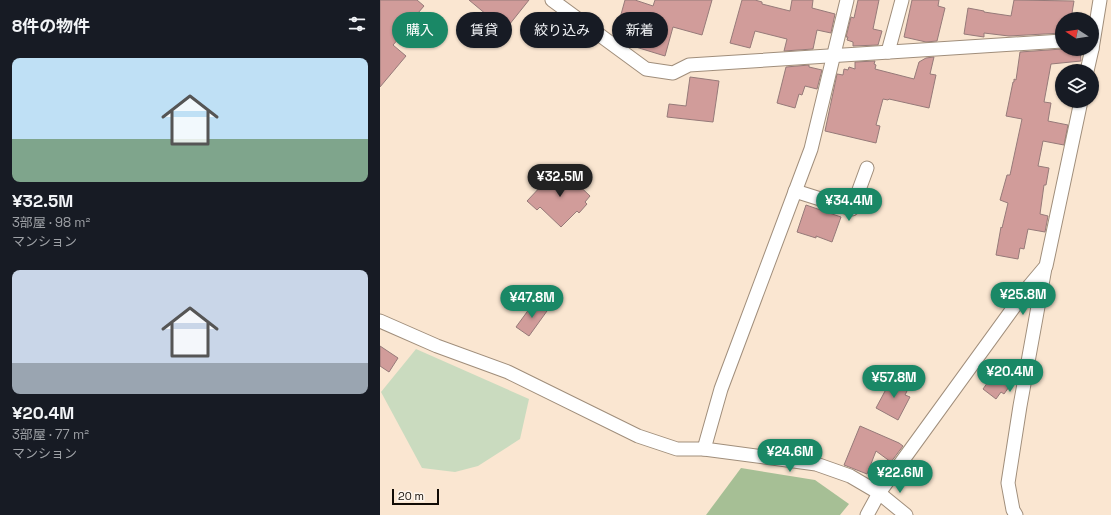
<!DOCTYPE html>
<html lang="ja">
<head>
<meta charset="utf-8">
<style>
  :root { --surface:#171b24; --page:#20242c; --text:#f1f3f6; --muted:#9ea1a6; --accent:#1a8866 }
  body { margin:0; font-family:"Space Grotesk","Noto Sans JP",sans-serif; background:var(--page); color:var(--text); height:100vh; display:flex; flex-direction:column; font-size:15px; white-space:nowrap }
  * { box-sizing:border-box; margin:0 }
  p { font-size:13px; color:var(--muted) }
  .icon { flex:none; width:22px; height:22px; fill:none; stroke:currentColor; stroke-width:2; stroke-linecap:round; stroke-linejoin:round }
  .map { position:relative; flex:1; overflow:hidden }
  .sheet { display:flex; flex-direction:column; background:var(--surface); width:380px }
  .sheet>* { flex:none }
  .hud { position:absolute; left:12px; top:12px; width:380px; height:36px; display:flex; gap:8px }
  .needle { width:26px; rotate:282deg }
  .fabs { position:absolute; left:675px; top:12px; display:grid; gap:8px }
  .fabs a { display:grid; place-items:center; width:44px; height:44px; border-radius:50%; background:var(--surface); box-shadow:0 1px 3px #0004; font-size:20px }
  .scale { position:absolute; left:12px; bottom:10px; width:47px; box-sizing:border-box; padding-left:4px; border:2px solid #110b05; border-top:0; font-size:11px; line-height:14px; white-space:nowrap; color:#110b05; -webkit-text-stroke:3px #fef6ed; paint-order:stroke }
  .price { position:absolute; translate:-50% -34px; padding:0 9px; border-radius:14px; background:var(--accent); color:#fff; font-size:13px; line-height:26px; filter:drop-shadow(0 1px 2px #0008) }
  .price::after { content:''; position:absolute; left:50%; top:24px; width:12px; height:9px; margin-left:-6px; background:inherit; clip-path:polygon(0 0,100% 0,50% 100%) }
  .price.on { background:#222; color:#fff }
  ul { padding:0; list-style:none }
  li { display:grid; align-content:center; gap:8px; height:212px; padding:0 12px }
  li span { display:grid; place-items:center; height:124px; border-radius:8px; color:#555 }
  li>.icon { margin-inline-start:auto }
  span .icon { width:72px; height:72px; fill:#fffc; stroke-width:1 }
  li b { font-size:17px }
  h2 { display:flex; justify-content:space-between; align-items:center; height:48px; padding:0 12px; font-size:17px }
  .tag { padding:0 14px; border-radius:18px; background:var(--surface); box-shadow:0 1px 3px #0004; font-size:14px; line-height:36px }
  .tag.on { background:var(--accent); color:#fff }
  main { display:flex; flex:1; min-height:0 }
  .map>svg:first-child { display:block }
</style>
</head>
<body>
<main>
<section class="sheet">
<h2>8件の物件<svg class="icon" aria-label="filters" viewBox="0 0 24 24"><path d="M4 7h16M4 17h16"/><circle cx="9" cy="7" r="2"/><circle cx="15" cy="17" r="2"/></svg></h2>
<ul>
<li><span style="background:linear-gradient(#bfe0f5 65%,#7fa58c 0)"><svg class="icon" aria-label="home" viewBox="0 0 24 24"><path d="M3 11l9-7 9 7M6 9v11h12V9"/></svg></span><div><b>¥32.5M</b><p>3部屋 · 98 m²</p><p>マンション</p></div></li>
<li><span style="background:linear-gradient(#c9d6e8 75%,#9aa5b1 0)"><svg class="icon" aria-label="home" viewBox="0 0 24 24"><path d="M3 11l9-7 9 7M6 9v11h12V9"/></svg></span><div><b>¥20.4M</b><p>3部屋 · 77 m²</p><p>マンション</p></div></li>
</ul>
</section>
<div class="map">
<svg width="731" height="515" viewBox="0 0 731 515">
  <rect width="100%" height="100%" fill="#fae6d1"/>
  <path fill="#cadbbf" d="M 36,349 L 149,399 L 140,439 L 98,466 L 75,472 L 42,468 L 1,392 Z"/>
  <path fill="#a6bf95" d="M 361,468 L 435,480 L 469,504 L 460,515 L 326,515 Z"/>
  <g fill="#d19c9a" stroke="#967a79">
    <path d="M 0,0 L 37,0 L 44,6 L 38,13 L 40,14 L 13,45 L 26,56 L 0,87 Z"/>
    <path d="M 89,0 L 149,0 L 125,30 Z"/>
    <path d="M 245,0 L 255,0 L 273,6 L 275,0 L 332,0 L 322,35 L 293,27 L 285,56 L 246,44 L 235,36 Z"/>
    <path d="M 362,0 L 375,0 L 382,2 L 382,4 L 410,11 L 412,0 L 433,0 L 432,8 L 455,14 L 451,33 L 437,30 L 433,49 L 404,51 L 407,39 L 375,31 L 370,48 L 350,43 Z"/>
    <path d="M 478,0 L 499,0 L 493,29 L 502,31 L 498,45 L 473,46 L 473,42 L 467,40 L 468,37 L 466,37 L 471,17 L 474,18 Z"/>
    <path d="M 532,0 L 559,0 L 558,6 L 565,8 L 557,41 L 546,42 L 524,37 Z"/>
    <path d="M 634,0 L 694,1 L 691,19 L 682,19 L 682,33 L 629,36 L 604,33 L 604,37 L 584,34 L 588,8 L 604,11 L 604,12 L 631,16 Z"/>
    <path d="M 682,49 L 700,49 L 701,61 L 671,64 L 664,102 L 671,103 L 668,121 L 688,125 L 684,145 L 663,141 L 658,166 L 669,168 L 666,185 L 664,185 L 660,214 L 668,216 L 665,232 L 648,229 L 644,249 L 640,248 L 638,259 L 616,255 L 621,227 L 622,228 L 628,203 L 620,200 L 627,175 L 630,175 L 642,119 L 626,116 L 633,82 L 634,82 L 634,79 L 636,80 L 640,52 Z"/>
    <path d="M 554,57 L 550,74 L 556,75 L 549,108 L 509,99 L 508,100 L 503,99 L 496,125 L 500,126 L 496,143 L 445,131 L 457,74 L 463,75 L 464,69 L 468,70 L 469,67 L 475,69 L 475,62 L 495,61 L 494,64 L 496,65 L 495,69 L 534,79 L 539,62 L 546,58 Z"/>
    <path d="M 429,65 L 429,67 L 442,70 L 437,89 L 425,86 L 422,95 L 419,94 L 415,108 L 397,103 L 406,67 Z"/>
    <path d="M 310,77 L 339,81 L 333,122 L 287,117 L 289,104 L 306,106 Z"/>
    <path d="M 180,171 L 190,181 L 191,178 L 210,196 L 205,202 L 207,204 L 199,213 L 197,211 L 181,227 L 160,207 L 157,210 L 147,201 L 164,183 Z"/>
    <path d="M 426,205 L 461,217 L 452,242 L 436,236 L 436,238 L 417,232 Z"/>
    <path d="M 155,301 L 167,311 L 149,336 L 136,327 Z"/>
    <path d="M 0,346 L 18,358 L 9,372 L 0,366 Z"/>
    <path d="M 620,365 L 636,377 L 624,394 L 621,392 L 616,399 L 603,389 Z"/>
    <path d="M 512,378 L 527,386 L 525,390 L 527,391 L 525,395 L 530,397 L 518,420 L 496,408 Z"/>
    <path d="M 480,426 L 519,443 L 523,446 L 511,462 L 496,451 L 487,474 L 464,465 Z"/>
  </g>
  <g fill="none" stroke-linecap="round" stroke-linejoin="round">
    <g stroke="#a08e7b" stroke-width="15">
      <g id="street">
        <path d="M 172,0 L 266,69 L 293,73 L 309,65 L 682,41"/>
        <path d="M 712,49 L 720,0"/>
        <path d="M 508,52 L 522,0"/>
        <path d="M 707,71 L 712,49"/>
        <path d="M 415,191 L 472,209 L 487,168"/>
        <path d="M 0,321 L 57,346 L 128,372 L 258,436 L 297,449 L 324,449 L 436,464 L 470,476 L 499,493 L 526,515"/>
        <path d="M 324,449 L 341,389 L 431,149 L 467,0"/>
        <path d="M 487,515 L 499,493 L 650,285 L 666,266 L 701,101"/>
        <path d="M 636,515 L 633,510 L 628,483 L 640,406 L 665,268"/>
      </g>
    </g>
    <use href="#street" stroke="#fff" stroke-width="13"/>
  </g>
</svg>
<div class="fabs">
<a><svg class="needle" viewBox="-14 -14 28 28"><path d="M0-13l5 13h-10z" fill="#e53935"/><path d="M0 13l5-13h-10z" fill="#9ea1a6"/></svg></a>
<a><svg class="icon" aria-label="layers" viewBox="0 0 24 24"><path d="M12 4l9 5-9 5-9-5zM3 14l9 5 9-5"/></svg></a>
</div>
<div class="scale">20 m</div>
<b class="price on" style="left:180px;top:198px">¥32.5M</b>
<b class="price" style="left:469px;top:222px">¥34.4M</b>
<b class="price" style="left:643px;top:316px">¥25.8M</b>
<b class="price" style="left:152px;top:319px">¥47.8M</b>
<b class="price" style="left:630px;top:393px">¥20.4M</b>
<b class="price" style="left:514px;top:399px">¥57.8M</b>
<b class="price" style="left:410px;top:473px">¥24.6M</b>
<b class="price" style="left:520px;top:494px">¥22.6M</b>
<div class="hud">
<a class="tag on">購入</a>
<a class="tag">賃貸</a>
<a class="tag">絞り込み</a>
<a class="tag">新着</a>
</div>
</div>
</main>
</body>
</html>
